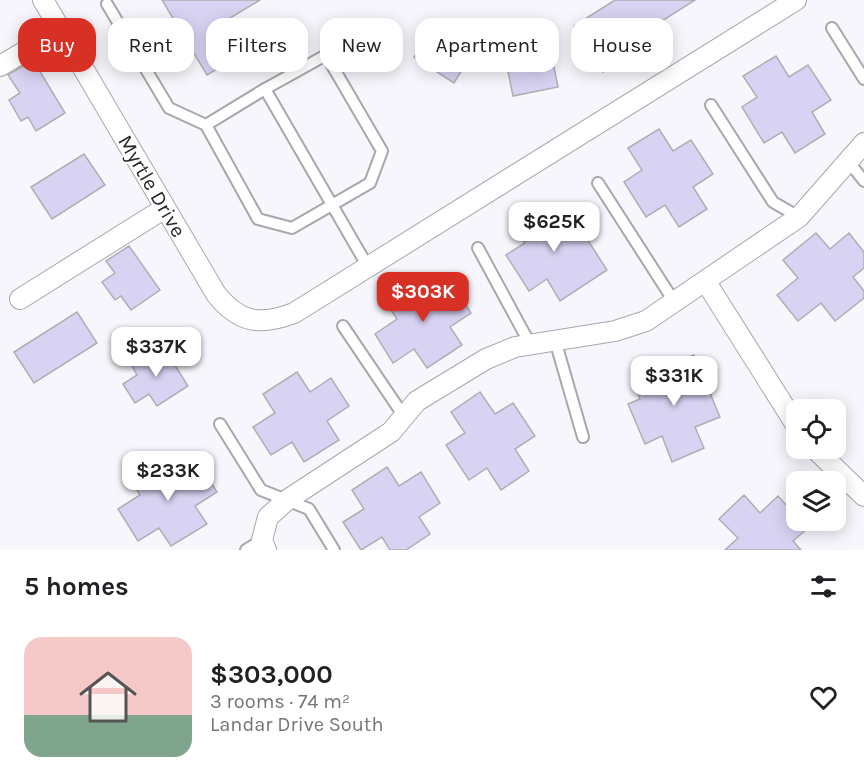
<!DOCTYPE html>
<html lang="en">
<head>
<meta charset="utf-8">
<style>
  :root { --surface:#fff; --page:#f2f2f2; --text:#202124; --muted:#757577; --line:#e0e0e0; --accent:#d93025 }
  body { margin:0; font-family:Karla,sans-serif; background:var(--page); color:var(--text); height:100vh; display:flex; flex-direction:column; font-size:22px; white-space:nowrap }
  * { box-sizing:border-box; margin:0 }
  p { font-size:20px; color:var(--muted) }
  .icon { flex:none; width:33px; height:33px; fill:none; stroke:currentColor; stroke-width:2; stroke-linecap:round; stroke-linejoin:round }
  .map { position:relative; height:550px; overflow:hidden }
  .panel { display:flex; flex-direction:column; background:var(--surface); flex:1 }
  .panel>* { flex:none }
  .banner { position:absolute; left:18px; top:18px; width:828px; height:54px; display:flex; gap:12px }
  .tools { position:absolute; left:786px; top:399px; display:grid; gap:12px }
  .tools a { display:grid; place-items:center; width:60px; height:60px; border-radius:12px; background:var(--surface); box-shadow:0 3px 15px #0003; font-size:30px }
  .price { position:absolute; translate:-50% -51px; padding:0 14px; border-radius:12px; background:#fff; color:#222; font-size:20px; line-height:39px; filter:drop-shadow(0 2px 3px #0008) }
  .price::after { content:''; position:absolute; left:50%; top:36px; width:18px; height:14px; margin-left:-9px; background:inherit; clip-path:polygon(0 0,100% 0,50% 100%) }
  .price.selected { background:var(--accent); color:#fff }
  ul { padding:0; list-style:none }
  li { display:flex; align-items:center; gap:18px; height:150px; padding:0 24px }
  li+li { border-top:2px solid var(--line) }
  li span { display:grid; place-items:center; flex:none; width:168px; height:120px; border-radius:18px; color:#555 }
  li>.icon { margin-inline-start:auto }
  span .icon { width:72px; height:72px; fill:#fffc; stroke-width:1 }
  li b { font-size:26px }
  h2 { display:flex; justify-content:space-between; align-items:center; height:72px; padding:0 24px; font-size:26px }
  .chip { padding:0 21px; border-radius:18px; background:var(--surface); box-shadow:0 3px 15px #0003; font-size:21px; line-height:54px }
  .chip.selected { background:var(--accent); color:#fff }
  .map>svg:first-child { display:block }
</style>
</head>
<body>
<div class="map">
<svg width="864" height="550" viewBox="0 0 864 550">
  <rect width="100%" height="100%" fill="#f6f6fc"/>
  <g fill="#d9d3f3" stroke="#afaeb3" stroke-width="1.5">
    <path d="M 162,0 L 260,0 L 230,18 L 250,50 L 207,75 Z"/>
    <path d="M 615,0 L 695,0 L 635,38 L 642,48 L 603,72 L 574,26 Z"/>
    <path d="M 435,23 L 475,49 L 454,83 L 414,57 Z"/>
    <path d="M 550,48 L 558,87 L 513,96 L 505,57 Z"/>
    <path d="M 776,56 L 789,77 L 808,65 L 831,100 L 812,112 L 825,134 L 795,153 L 782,132 L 764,143 L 742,107 L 757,97 L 743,76 Z"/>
    <path d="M 33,60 L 65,113 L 36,131 L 28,117 L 21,121 L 9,100 L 20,93 L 8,75 Z"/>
    <path d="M 659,129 L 673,151 L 691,140 L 713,174 L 693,187 L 707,209 L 679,227 L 665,205 L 646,217 L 624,182 L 642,170 L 628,148 Z"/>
    <path d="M 84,154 L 105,185 L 52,219 L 31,187 Z"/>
    <path d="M 539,203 L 553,226 L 571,214 L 607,270 L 560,301 L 547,279 L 529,291 L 506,255 L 525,243 L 511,221 Z"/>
    <path d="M 816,233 L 830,249 L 849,233 L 864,252 L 864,268 L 853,277 L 864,291 L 864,298 L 835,321 L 821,303 L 798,321 L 777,295 L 798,278 L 783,260 Z"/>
    <path d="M 129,246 L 160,290 L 131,310 L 121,296 L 115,300 L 102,282 L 115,273 L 106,261 Z"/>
    <path d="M 419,279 L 431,297 L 452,283 L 471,313 L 450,327 L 462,345 L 427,368 L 414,349 L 393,363 L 375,334 L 397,319 L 385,301 Z"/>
    <path d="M 77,312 L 97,343 L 34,383 L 14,352 Z"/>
    <path d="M 163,346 L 188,386 L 157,406 L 149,394 L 135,403 L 123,384 L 137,375 L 132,366 Z"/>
    <path d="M 694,355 L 720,417 L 695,427 L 704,448 L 672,462 L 662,436 L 645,444 L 628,404 L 640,399 L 635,387 L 645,383 L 641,374 Z"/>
    <path d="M 297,372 L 310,392 L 331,378 L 349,406 L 327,421 L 339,440 L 304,462 L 292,442 L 271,455 L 253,427 L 275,413 L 263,394 Z"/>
    <path d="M 480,392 L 495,414 L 513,403 L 535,436 L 515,449 L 529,471 L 501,490 L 487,468 L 469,480 L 446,445 L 465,433 L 451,412 Z"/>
    <path d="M 166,456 L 178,476 L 199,463 L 217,492 L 195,506 L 207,524 L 171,546 L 159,528 L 138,541 L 118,509 L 140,495 L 130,478 Z"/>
    <path d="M 387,467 L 399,486 L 421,472 L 440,503 L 419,517 L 430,534 L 406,550 L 390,550 L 382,537 L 361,550 L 343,522 L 364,509 L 352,490 Z"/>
    <path d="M 744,495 L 760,513 L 778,496 L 796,516 L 796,520 L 801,520 L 808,528 L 793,541 L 801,550 L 725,550 L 738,538 L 719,519 Z"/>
  </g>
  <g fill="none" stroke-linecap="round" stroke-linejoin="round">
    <g stroke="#a7a7ac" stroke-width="14">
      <g id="lane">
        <path d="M 107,4 L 169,108 L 206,125 L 265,89 L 368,267"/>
        <path d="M 832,28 L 864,79"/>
        <path d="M 711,105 L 773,202 L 799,217"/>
        <path d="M 206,125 L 258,219 L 292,228 L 370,183 L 382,151 L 326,55 L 265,89"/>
        <path d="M 848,161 L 864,181"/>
        <path d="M 598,183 L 675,303"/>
        <path d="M 478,248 L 530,344"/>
        <path d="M 343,326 L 403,415"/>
        <path d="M 555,340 L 583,437"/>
        <path d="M 220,424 L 261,490 L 309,509 L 334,550"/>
        <path d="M 246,550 L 262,540"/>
      </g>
    </g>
    <g stroke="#a7a7ac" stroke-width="22">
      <g id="street">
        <path d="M 43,0 L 216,294 C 239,323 260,326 294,313 L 796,0"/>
        <path d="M 0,66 L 61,30"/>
        <path d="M 706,282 L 796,425"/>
        <path d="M 20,299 L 165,208"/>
        <path d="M 814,448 L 864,496"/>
        <path d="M 266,550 L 262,540 L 268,517 L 287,500 L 391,432 L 417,401 L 486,359 L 515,347 L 615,331 L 646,321 L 799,217 L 864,143"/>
      </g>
    </g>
    <use href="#lane" stroke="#fff" stroke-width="10"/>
    <use href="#street" stroke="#fff" stroke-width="20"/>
  </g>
  <g text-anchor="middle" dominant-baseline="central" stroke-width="4.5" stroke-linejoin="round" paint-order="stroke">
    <g font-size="21" fill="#28282a" stroke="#fff">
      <text transform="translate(152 186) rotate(60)">Myrtle Drive</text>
    </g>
  </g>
</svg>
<div class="tools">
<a><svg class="icon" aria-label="locate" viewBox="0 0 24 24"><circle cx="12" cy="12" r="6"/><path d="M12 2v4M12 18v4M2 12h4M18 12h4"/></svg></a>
<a><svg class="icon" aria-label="layers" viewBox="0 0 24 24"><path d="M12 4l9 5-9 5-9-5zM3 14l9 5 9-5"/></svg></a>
</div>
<b class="price" style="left:554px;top:253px">$625K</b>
<b class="price selected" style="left:423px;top:323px">$303K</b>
<b class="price" style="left:156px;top:378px">$337K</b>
<b class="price" style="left:674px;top:407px">$331K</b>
<b class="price" style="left:168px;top:502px">$233K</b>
<div class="banner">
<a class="chip selected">Buy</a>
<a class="chip">Rent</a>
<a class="chip">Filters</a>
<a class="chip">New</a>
<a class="chip">Apartment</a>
<a class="chip">House</a>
</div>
</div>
<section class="panel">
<h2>5 homes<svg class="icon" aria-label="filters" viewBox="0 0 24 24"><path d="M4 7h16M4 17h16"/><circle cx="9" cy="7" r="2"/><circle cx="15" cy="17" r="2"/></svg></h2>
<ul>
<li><span style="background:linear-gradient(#f6c9c9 65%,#7fa58c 0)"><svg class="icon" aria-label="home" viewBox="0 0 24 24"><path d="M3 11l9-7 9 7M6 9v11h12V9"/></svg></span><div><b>$303,000</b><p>3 rooms · 74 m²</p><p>Landar Drive South</p></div><svg class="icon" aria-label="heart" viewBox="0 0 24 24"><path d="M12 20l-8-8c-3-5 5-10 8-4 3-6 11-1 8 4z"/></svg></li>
</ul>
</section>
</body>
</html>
